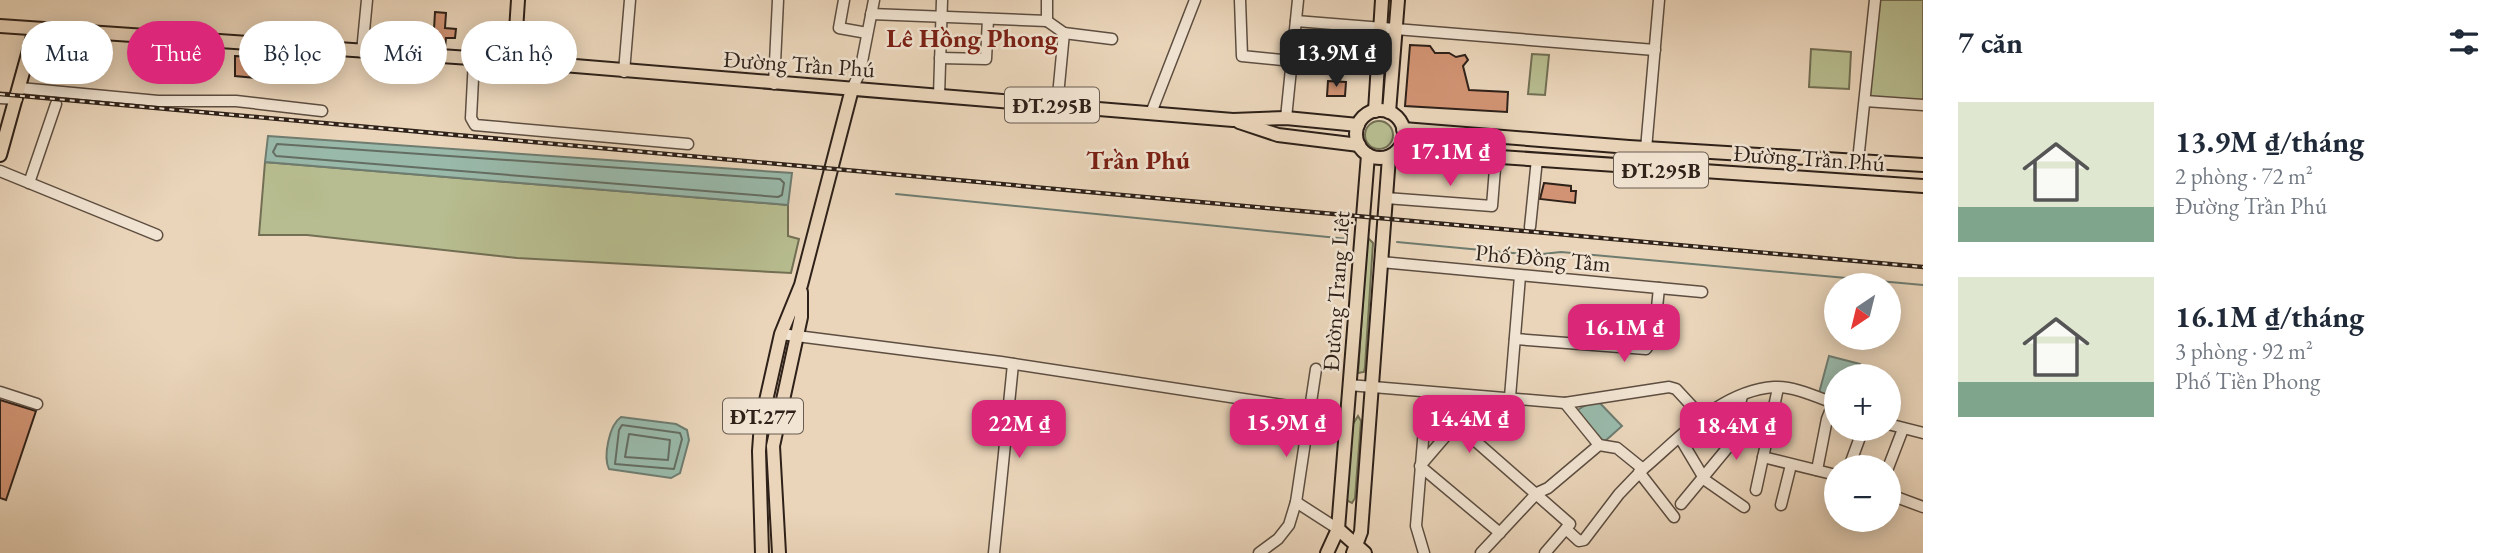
<!DOCTYPE html>
<html lang="vi">
<head>
<meta charset="utf-8">
<style>
  :root { --surface:#fff; --page:#f6f6f7; --text:#1f2937; --muted:#747a83; --accent:#db2777 }
  body { margin:0; font-family:"EB Garamond",serif; background:var(--page); color:var(--text); height:100vh; display:flex; flex-direction:column; font-size:26px; white-space:nowrap }
  * { box-sizing:border-box; margin:0 }
  p { font-size:23px; color:var(--muted) }
  .icon { flex:none; width:38px; height:38px; fill:none; stroke:currentColor; stroke-width:2; stroke-linecap:round; stroke-linejoin:round }
  .map { position:relative; flex:1; overflow:hidden }
  .drawer { display:flex; flex-direction:column; background:var(--surface); width:595px }
  .drawer>* { flex:none }
  .banner { position:absolute; left:21px; top:21px; width:665px; height:63px; display:flex; gap:14px }
  .needle { width:46px; rotate:215deg }
  .tools { position:absolute; left:1824px; top:273px; display:grid; gap:14px }
  .tools a { display:grid; place-items:center; width:77px; height:77px; border-radius:50%; background:var(--surface); box-shadow:0 4px 18px #0003; font-size:35px }
  .price { position:absolute; translate:-50% -60px; padding:0 16px; border-radius:14px; background:var(--accent); color:#fff; font-size:23px; line-height:46px; filter:drop-shadow(0 2px 4px #0008) }
  .price::after { content:''; position:absolute; left:50%; top:42px; width:21px; height:16px; margin-left:-10px; background:inherit; clip-path:polygon(0 0,100% 0,50% 100%) }
  .price.on { background:#222; color:#fff }
  ul { padding:0; list-style:none }
  li { display:flex; align-items:center; gap:21px; height:175px; padding:0 35px }
  li span { display:grid; place-items:center; flex:none; width:196px; height:140px; border-radius:0px; color:#555 }
  li>.icon { margin-inline-start:auto }
  span .icon { width:84px; height:84px; fill:#fffc; stroke-width:1 }
  li b { font-size:30px }
  h2 { display:flex; justify-content:space-between; align-items:center; height:84px; padding:0 35px; font-size:30px }
  .pill { padding:0 24px; border-radius:32px; background:var(--surface); box-shadow:0 4px 18px #0003; font-size:24px; line-height:63px }
  .pill.on { background:var(--accent); color:#fff }
  main { display:flex; flex:1; min-height:0 }
  .map>svg:first-child { display:block }
</style>
</head>
<body>
<main>
<div class="map">
<svg width="1923" height="553" viewBox="0 0 1923 553">
  <rect width="100%" height="100%" fill="#ead5ba"/>
  <filter id="stains"><feTurbulence type="fractalNoise" baseFrequency=".00286" numOctaves="4"/><feColorMatrix values="0 0 0 0 .2 0 0 0 0 .09 0 0 0 0 .02 0 0 0 .5 -.17"/></filter>
  <radialGradient id="worn" r=".72"><stop offset=".6" stop-color="#630" stop-opacity="0"/><stop offset="1" stop-color="#630" stop-opacity=".3"/></radialGradient>
  <g fill="#b7bd90" stroke="#726f54" stroke-width="2">
    <path d="M 1878,0 L 1923,0 L 1923,101 L 1868,98 Z"/>
    <path d="M 1811,49 L 1851,52 L 1849,89 L 1809,87 Z"/>
    <path d="M 1532,54 L 1549,55 L 1545,95 L 1528,94 Z"/>
    <circle cx="1379" cy="135" r="14"/>
    <path d="M 265,162 L 788,205 L 788,236 L 799,239 L 791,273 L 517,258 L 307,235 L 259,235 Z"/>
    <path d="M 1369,239 L 1373,243 L 1365,367 L 1364,372 L 1358,373 L 1367,242 Z"/>
    <path d="M 1358,416 L 1361,421 L 1355,498 L 1352,503 L 1346,500 L 1353,424 Z"/>
  </g>
  <g fill="#99b9aa" stroke="#6e7c70" stroke-width="2">
    <path d="M 268,136 L 792,173 L 788,205 L 265,162 Z"/>
    <path d="M 1829,356 L 1860,364 L 1856,376 L 1836,376 L 1836,399 L 1819,393 Z"/>
    <path d="M 1596,399 L 1622,426 L 1604,442 L 1576,411 Z"/>
    <path d="M 621,417 L 676,424 L 687,430 L 689,440 L 680,473 L 671,478 L 609,469 C 603,457 609,425 621,417 Z"/>
  </g>
  <g fill="none" stroke-linecap="round" stroke-linejoin="round">
    <g stroke="#646d62" stroke-width="2">
      <path d="M 277,144 L 780,179 L 784,183 L 782,195 L 778,197 L 276,156 L 273,152 Z"/>
      <path d="M 622,425 L 680,433 L 682,439 L 674,469 L 615,464 L 619,430 Z"/>
      <path d="M 629,434 L 670,440 L 668,460 L 625,457 Z"/>
    </g>
    <g stroke="#6e7c70" stroke-width="2">
      <path d="M 896,194 L 1348,239"/>
      <path d="M 1397,242 L 1533,255 L 1561,252 L 1923,285"/>
    </g>
  </g>
  <g fill="#d29474" stroke="#2e2119" stroke-width="2">
    <path d="M 435,12 L 446,13 L 445,28 L 456,29 L 455,38 L 446,38 L 445,48 L 433,47 Z"/>
    <path d="M 1325,38 L 1344,39 L 1342,71 L 1323,69 Z"/>
    <path d="M 1410,45 L 1430,46 L 1435,53 L 1449,53 L 1456,57 L 1465,55 L 1468,60 L 1463,66 L 1469,90 L 1508,92 L 1507,112 L 1405,106 Z"/>
    <path d="M 235,56 L 252,57 L 251,70 L 258,71 L 257,78 L 235,76 Z"/>
    <path d="M 1328,81 L 1346,82 L 1345,96 L 1327,96 Z"/>
    <path d="M 1544,183 L 1571,186 L 1571,191 L 1576,191 L 1575,203 L 1540,199 Z"/>
    <path d="M 0,400 L 36,411 L 6,500 L 0,498 Z"/>
  </g>
  <g fill="none" stroke-linecap="round" stroke-linejoin="round">
    <g stroke="#5d4e41" stroke-width="13">
      <g id="minor">
        <path d="M 844,0 L 839,28 L 867,33"/>
        <path d="M 1047,0 L 1047,21"/>
        <path d="M 1240,0 L 1242,56 L 1292,61"/>
        <path d="M 871,14 L 1047,21"/>
        <path d="M 1047,21 L 1064,33 L 1112,39"/>
        <path d="M 1296,21 L 1655,50"/>
        <path d="M 362,52 L 367,0"/>
        <path d="M 940,58 L 986,59 L 988,19"/>
        <path d="M 474,59 L 471,118 L 475,125 L 688,144"/>
        <path d="M 624,72 L 630,0"/>
        <path d="M 774,84 L 778,0"/>
        <path d="M 20,88 L 158,101 L 236,101 L 322,111"/>
        <path d="M 852,89 L 860,72 L 874,0"/>
        <path d="M 939,96 L 942,0"/>
        <path d="M 0,98 L 17,99"/>
        <path d="M 1865,101 L 1923,105"/>
        <path d="M 1057,106 L 1064,33"/>
        <path d="M 1151,113 L 1195,0"/>
        <path d="M 1286,118 L 1298,0"/>
        <path d="M 1646,149 L 1659,0"/>
        <path d="M 1858,161 L 1875,0"/>
        <path d="M 0,171 L 157,235"/>
        <path d="M 29,183 L 56,104"/>
        <path d="M 1386,198 L 1492,206 L 1496,156"/>
        <path d="M 1530,227 L 1537,159"/>
        <path d="M 1381,262 L 1702,292"/>
        <path d="M 781,334 L 1001,362 L 1309,409"/>
        <path d="M 1515,339 L 1646,349 L 1654,337 L 1659,288"/>
        <path d="M 1349,385 L 1565,403 L 1669,387 L 1676,389 L 1702,417"/>
        <path d="M 0,392 L 37,404"/>
        <path d="M 1427,392 L 1456,424 L 1570,524 L 1545,553"/>
        <path d="M 1888,394 L 1890,389"/>
        <path d="M 1510,397 L 1520,276"/>
        <path d="M 1565,403 L 1599,445"/>
        <path d="M 1308,414 L 1346,418"/>
        <path d="M 1456,424 L 1420,466 L 1500,533"/>
        <path d="M 1888,424 L 1923,433"/>
        <path d="M 1680,438 L 1705,480 L 1744,507"/>
        <path d="M 1599,445 L 1617,448 L 1643,469 C 1681,437 1720,391 1774,387 C 1794,386 1817,397 1836,404"/>
        <path d="M 1763,457 L 1836,475"/>
        <path d="M 1849,467 L 1863,429"/>
        <path d="M 1888,468 L 1903,429"/>
        <path d="M 1817,470 L 1827,419 L 1833,404"/>
        <path d="M 1639,472 L 1674,517"/>
        <path d="M 1756,490 L 1778,388"/>
        <path d="M 1888,494 L 1923,507"/>
        <path d="M 1296,502 L 1338,529"/>
        <path d="M 1681,504 L 1729,446 L 1742,396"/>
        <path d="M 1781,505 L 1791,465"/>
        <path d="M 1566,529 L 1579,541 L 1584,540 L 1619,494 L 1643,469"/>
        <path d="M 994,553 L 1013,364"/>
        <path d="M 1259,553 L 1278,539 L 1289,525 L 1296,502 L 1316,369"/>
        <path d="M 1424,553 L 1416,526 L 1427,392"/>
        <path d="M 1481,553 L 1537,493 L 1548,488 L 1599,445"/>
      </g>
    </g>
    <g stroke="#2e2119" stroke-width="16">
      <g id="major">
        <path d="M 0,26 L 514,61 L 1233,120 L 1286,118 L 1358,125"/>
        <path d="M 514,61 L 518,0"/>
        <circle cx="1380" cy="134" r="24"/>
        <path d="M 1375,111 L 1382,0"/>
        <path d="M 1389,112 L 1398,0"/>
        <path d="M 1239,122 L 1278,135 L 1359,145"/>
        <path d="M 1403,129 L 1629,147 L 1923,165"/>
        <path d="M 1398,150 L 1923,186"/>
        <path d="M 0,155 L 35,29"/>
        <path d="M 1338,529 L 1365,553"/>
        <path d="M 762,553 L 759,451 L 761,423 L 781,334 L 801,285 L 852,89"/>
        <path d="M 779,553 L 773,446 L 801,317 L 801,292"/>
        <path d="M 1327,553 L 1338,529 L 1368,155"/>
        <path d="M 1353,553 L 1361,532 L 1389,157"/>
      </g>
    </g>
    <use href="#minor" stroke="#f1e4d2" stroke-width="10"/>
    <use href="#major" stroke="#ead5ba" stroke-width="12"/>
    <g stroke="#2e2119" stroke-width="4.5">
      <path id="rail" d="M 0,94 L 1923,267"/>
    </g>
    <use href="#rail" stroke="#f1e4d2" stroke-width="2" stroke-dasharray="5" stroke-linecap="butt"/>
  </g>
  <g text-anchor="middle" dominant-baseline="central" stroke-width="5" stroke-linejoin="round" paint-order="stroke">
    <g fill="#f1e4d2" stroke="#685c50" stroke-width="2">
      <rect x="1005" y="87.5" width="94" height="35" rx="5"/>
      <rect x="1614" y="152.5" width="94" height="35" rx="5"/>
      <rect x="723" y="398.5" width="80" height="35" rx="5"/>
    </g>
    <g font-size="21" font-weight="bold" fill="#2e2119">
      <text x="1052" y="105">ĐT.295B</text>
      <text x="1661" y="170">ĐT.295B</text>
      <text x="763" y="416">ĐT.277</text>
    </g>
    <g font-size="23" fill="#2e2119" stroke="#f1e4d2">
      <text transform="translate(799 64) rotate(4)">Đường Trần Phú</text>
      <text transform="translate(1809 158) rotate(4)">Đường Trần Phú</text>
      <text transform="translate(1543 258) rotate(5)">Phố Đồng Tâm</text>
      <text transform="translate(1336 291) rotate(-86)">Đường Trang Liệt</text>
    </g>
    <g font-size="26" font-weight="bold" fill="#7a1f14" stroke="#f1e4d2">
      <text x="972" y="38">Lê Hồng Phong</text>
      <text x="1138" y="160">Trần Phú</text>
    </g>
  </g>
  <rect width="100%" height="100%" filter="url(#stains)"/>
  <rect width="100%" height="100%" fill="url(#worn)"/>
</svg>
<div class="tools">
<a><svg class="needle" viewBox="-14 -14 28 28"><path d="M0-13l5 13h-10z" fill="#e53935"/><path d="M0 13l5-13h-10z" fill="#747a83"/></svg></a>
<a>+</a>
<a>−</a>
</div>
<b class="price on" style="left:1336px;top:89px">13.9M ₫</b>
<b class="price" style="left:1450px;top:188px">17.1M ₫</b>
<b class="price" style="left:1624px;top:364px">16.1M ₫</b>
<b class="price" style="left:1469px;top:455px">14.4M ₫</b>
<b class="price" style="left:1286px;top:459px">15.9M ₫</b>
<b class="price" style="left:1019px;top:460px">22M ₫</b>
<b class="price" style="left:1736px;top:462px">18.4M ₫</b>
<div class="banner">
<a class="pill">Mua</a>
<a class="pill on">Thuê</a>
<a class="pill">Bộ lọc</a>
<a class="pill">Mới</a>
<a class="pill">Căn hộ</a>
</div>
</div>
<section class="drawer">
<h2>7 căn<svg class="icon" aria-label="filters" viewBox="0 0 24 24"><path d="M4 7h16M4 17h16"/><circle cx="9" cy="7" r="2"/><circle cx="15" cy="17" r="2"/></svg></h2>
<ul>
<li><span style="background:linear-gradient(#dfe7d0 75%,#7fa58c 0)"><svg class="icon" aria-label="home" viewBox="0 0 24 24"><path d="M3 11l9-7 9 7M6 9v11h12V9"/></svg></span><div><b>13.9M ₫/tháng</b><p>2 phòng · 72 m²</p><p>Đường Trần Phú</p></div></li>
<li><span style="background:linear-gradient(#dfe7d0 75%,#7fa58c 0)"><svg class="icon" aria-label="home" viewBox="0 0 24 24"><path d="M3 11l9-7 9 7M6 9v11h12V9"/></svg></span><div><b>16.1M ₫/tháng</b><p>3 phòng · 92 m²</p><p>Phố Tiền Phong</p></div></li>
</ul>
</section>
</main>
</body>
</html>
